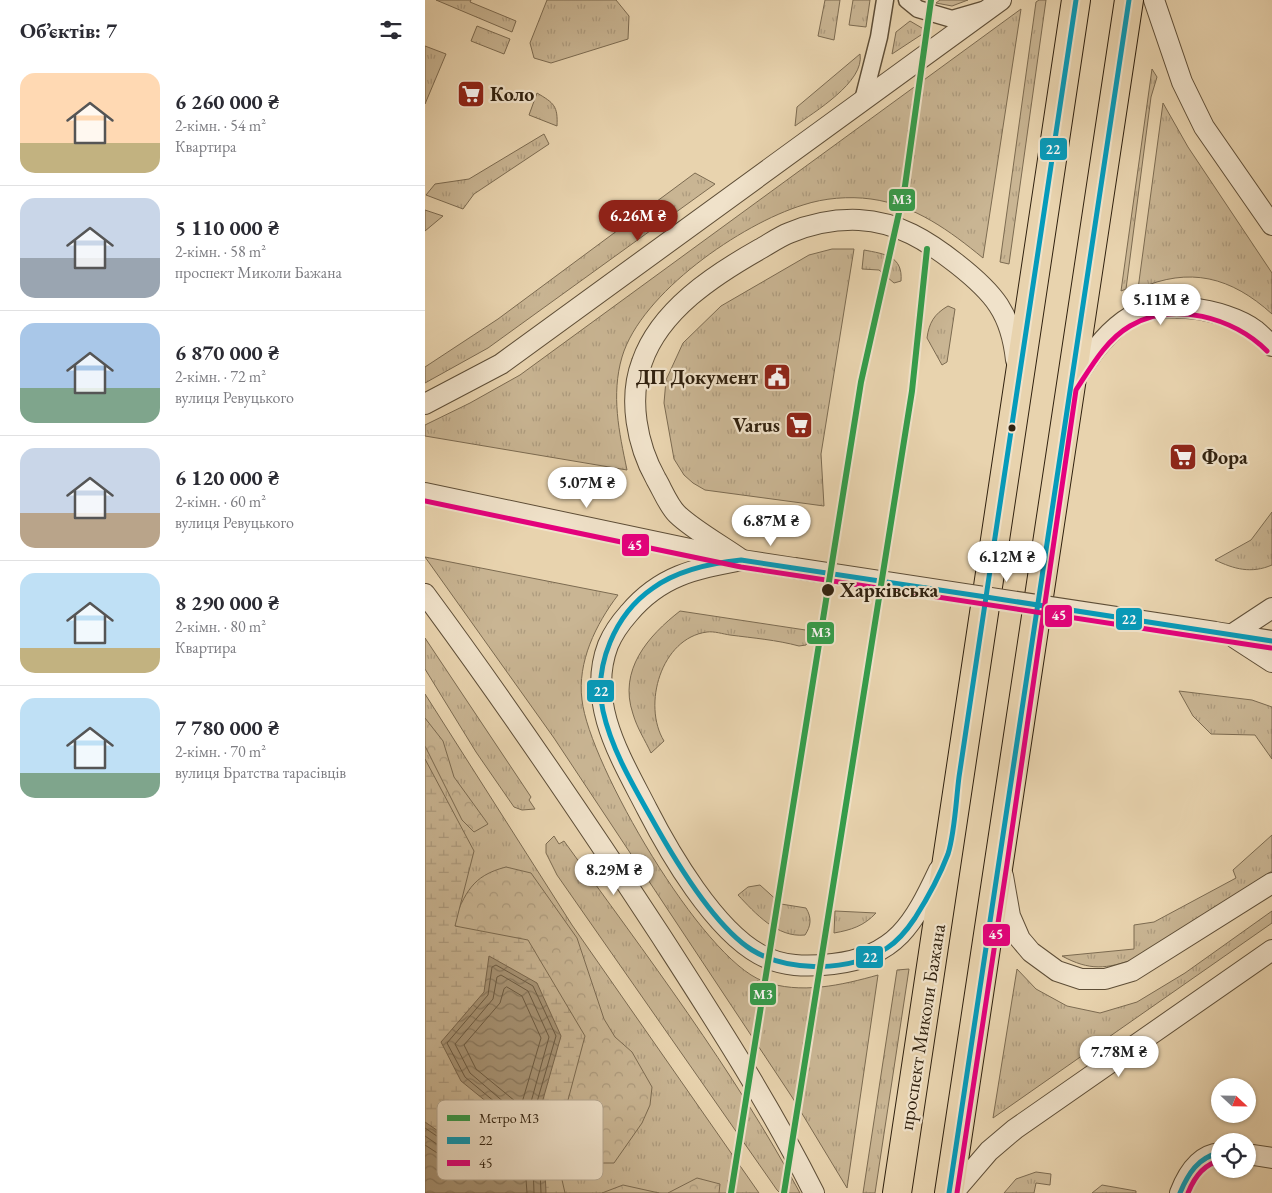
<!DOCTYPE html>
<html lang="uk">
<head>
<meta charset="utf-8">
<style>
  :root { --surface:#fff; --page:#f2f2f3; --text:#2b2b33; --muted:#7c7c81; --line:#e1e1e2; --accent:#8f2418 }
  body { margin:0; font-family:"EB Garamond",serif; background:var(--page); color:var(--text); height:100vh; display:flex; flex-direction:column; font-size:19px; white-space:nowrap }
  * { box-sizing:border-box; margin:0 }
  p { font-size:16px; color:var(--muted) }
  .icon { flex:none; width:28px; height:28px; fill:none; stroke:currentColor; stroke-width:2; stroke-linecap:round; stroke-linejoin:round }
  .map { position:relative; flex:1; overflow:hidden }
  .drawer { display:flex; flex-direction:column; background:var(--surface); width:425px }
  .drawer>* { flex:none }
  .needle { width:32px; rotate:112deg }
  .controls { position:absolute; left:786px; top:1078px; display:grid; gap:10px }
  .controls a { display:grid; place-items:center; width:45px; height:45px; border-radius:50%; background:var(--surface); box-shadow:0 1px 4px #0004; font-size:25px }
  .price { position:absolute; translate:-50% -42px; padding:0 11px; border-radius:18px; background:#fff; color:#222; font-size:16px; line-height:32px; filter:drop-shadow(0 1px 2px #0008) }
  .price::after { content:''; position:absolute; left:50%; top:30px; width:15px; height:11px; margin-left:-8px; background:inherit; clip-path:polygon(0 0,100% 0,50% 100%) }
  .price.on { background:var(--accent); color:#fff }
  ul { padding:0; list-style:none }
  li { display:flex; align-items:center; gap:15px; height:125px; padding:0 20px }
  li+li { border-top:1px solid var(--line) }
  li span { display:grid; place-items:center; flex:none; width:140px; height:100px; border-radius:15px; color:#555 }
  li>.icon { margin-inline-start:auto }
  span .icon { width:60px; height:60px; fill:#fffc; stroke-width:1 }
  li b { font-size:21px }
  h2 { display:flex; justify-content:space-between; align-items:center; height:60px; padding:0 20px; font-size:21px }
  main { display:flex; flex:1; min-height:0 }
  .map>svg:first-child { display:block }
</style>
</head>
<body>
<main>
<section class="drawer">
<h2>Об’єктів: 7<svg class="icon" aria-label="filters" viewBox="0 0 24 24"><path d="M4 7h16M4 17h16"/><circle cx="9" cy="7" r="2"/><circle cx="15" cy="17" r="2"/></svg></h2>
<ul>
<li><span style="background:linear-gradient(#ffd9b3 70%,#c2b280 0)"><svg class="icon" aria-label="home" viewBox="0 0 24 24"><path d="M3 11l9-7 9 7M6 9v11h12V9"/></svg></span><div><b>6 260 000 ₴</b><p>2-кімн. · 54 m²</p><p>Квартира</p></div></li>
<li><span style="background:linear-gradient(#c9d6e8 60%,#9aa5b1 0)"><svg class="icon" aria-label="home" viewBox="0 0 24 24"><path d="M3 11l9-7 9 7M6 9v11h12V9"/></svg></span><div><b>5 110 000 ₴</b><p>2-кімн. · 58 m²</p><p>проспект Миколи Бажана</p></div></li>
<li><span style="background:linear-gradient(#a9c7e8 65%,#7fa58c 0)"><svg class="icon" aria-label="home" viewBox="0 0 24 24"><path d="M3 11l9-7 9 7M6 9v11h12V9"/></svg></span><div><b>6 870 000 ₴</b><p>2-кімн. · 72 m²</p><p>вулиця Ревуцького</p></div></li>
<li><span style="background:linear-gradient(#c9d6e8 65%,#b9a48a 0)"><svg class="icon" aria-label="home" viewBox="0 0 24 24"><path d="M3 11l9-7 9 7M6 9v11h12V9"/></svg></span><div><b>6 120 000 ₴</b><p>2-кімн. · 60 m²</p><p>вулиця Ревуцького</p></div></li>
<li><span style="background:linear-gradient(#bfe0f5 75%,#c2b280 0)"><svg class="icon" aria-label="home" viewBox="0 0 24 24"><path d="M3 11l9-7 9 7M6 9v11h12V9"/></svg></span><div><b>8 290 000 ₴</b><p>2-кімн. · 80 m²</p><p>Квартира</p></div></li>
<li><span style="background:linear-gradient(#bfe0f5 75%,#7fa58c 0)"><svg class="icon" aria-label="home" viewBox="0 0 24 24"><path d="M3 11l9-7 9 7M6 9v11h12V9"/></svg></span><div><b>7 780 000 ₴</b><p>2-кімн. · 70 m²</p><p>вулиця Братства тарасівців</p></div></li>
</ul>
</section>
<div class="map">
<svg width="847" height="1193" viewBox="0 0 847 1193">
  <defs>
    <pattern id="grass-tufts" width="24" height="20" patternUnits="userSpaceOnUse" patternTransform="scale(1.25)"><rect width="24" height="20" fill="#c9b593"/><path d="M3 7l-1-3M5 7V3M7 7l1-3M15 17l-1-3M17 17v-4M19 17l1-3" fill="none" stroke="#ad9b7e"/></pattern>
    <pattern id="forest-crowns" width="20" height="18" patternUnits="userSpaceOnUse" patternTransform="scale(1.25)"><rect width="20" height="18" fill="#c9b593"/><path d="M2 6a3 3 0 1 1 6 0M12 15a3 3 0 1 1 6 0" fill="none" stroke="#ad9b7e"/></pattern>
    <pattern id="wetland-marsh" width="20" height="14" patternUnits="userSpaceOnUse" patternTransform="scale(1.25)"><rect width="20" height="14" fill="#c9b593"/><path d="M1 5h8M5 5V1M11 12h8M15 12V8" fill="none" stroke="#ad9b7e"/></pattern>
    <pattern id="water-waves" width="16" height="10" patternUnits="userSpaceOnUse" patternTransform="scale(1.25)"><rect width="16" height="10" fill="#a99678"/><path d="M0 5q4-4 8 0t8 0" fill="none" stroke="#8a7a61"/></pattern>
  </defs>
  <rect width="100%" height="100%" fill="#e8d3ae"/>
  <filter id="stains"><feTurbulence type="fractalNoise" baseFrequency=".004" numOctaves="4"/><feColorMatrix values="0 0 0 0 .2 0 0 0 0 .09 0 0 0 0 .02 0 0 0 .5 -.17"/></filter>
  <radialGradient id="worn" r=".72"><stop offset=".6" stop-color="#630" stop-opacity="0"/><stop offset="1" stop-color="#630" stop-opacity=".3"/></radialGradient>
  <g fill="url(#grass-tufts)" stroke="#7c6b51">
    <path d="M 11,0 L 46,0 L 45,2 L 91,21 L 87,32 Z"/>
    <path d="M 122,0 L 191,0 L 204,16 L 203,39 L 126,63 L 109,58 L 105,43 Z"/>
    <path d="M 400,0 L 415,0 L 409,40 L 393,36 Z"/>
    <path d="M 428,0 L 445,0 L 441,27 L 424,25 Z"/>
    <path d="M 515,0 L 543,0 L 527,6 L 511,3 Z"/>
    <path d="M 614,0 L 621,0 L 584,264 L 575,262 L 611,2 Z"/>
    <path d="M 596,9 L 558,258 C 525,231 490,205 446,199 C 424,196 399,198 378,205 C 316,224 216,293 197,357 C 186,395 194,432 202,470 L 0,436 L 0,425 L 45,403 L 95,375 Z"/>
    <path d="M 485,21 L 502,31 L 467,54 L 471,32 Z"/>
    <path d="M 52,26 L 85,39 L 79,54 L 46,41 Z"/>
    <path d="M 0,46 L 21,54 L 0,104 Z"/>
    <path d="M 435,54 C 440,82 389,112 370,126 L 372,107 Z"/>
    <path d="M 727,69 L 732,77 L 726,97 L 701,289 L 696,291 Z"/>
    <path d="M 112,93 C 129,103 133,106 132,126 L 104,115 Z"/>
    <path d="M 738,103 L 763,147 L 847,273 L 847,314 C 806,277 765,266 713,289 Z"/>
    <path d="M 119,134 L 124,144 L 49,194 L 38,209 L 1,195 L 10,184 L 44,179 Z"/>
    <path d="M 270,173 L 290,184 L 63,348 L 0,383 L 0,367 L 73,319 Z"/>
    <path d="M 0,210 L 18,216 L 0,231 Z"/>
    <path d="M 407,249 L 429,249 L 396,454 L 399,506 L 280,490 L 268,483 L 259,475 L 249,459 L 239,403 L 241,380 L 258,343 L 296,306 L 384,255 Z"/>
    <path d="M 439,250 C 460,254 478,256 476,281 L 469,283 L 454,270 L 437,269 Z"/>
    <path d="M 523,306 L 530,309 L 522,362 L 517,365 L 502,338 C 504,323 509,314 523,306 Z"/>
    <path d="M 847,512 L 847,565 C 826,574 809,569 790,560 L 826,540 Z"/>
    <path d="M 0,557 L 193,595 C 171,624 152,662 157,700 C 164,764 277,959 338,981 C 375,995 417,985 453,975 L 422,1188 L 367,1097 L 129,738 Z"/>
    <path d="M 255,611 L 387,631 L 387,636 L 381,645 L 374,646 C 352,640 328,638 305,635 C 298,634 289,631 282,632 C 236,638 217,705 239,741 L 226,753 C 220,740 212,728 208,714 C 193,670 223,636 255,611 Z"/>
    <path d="M 0,638 L 106,797 L 104,800 L 110,809 L 97,810 L 89,807 L 51,752 L 0,669 Z"/>
    <path d="M 754,691 L 827,700 L 847,707 L 847,759 L 830,735 L 786,734 L 768,716 Z"/>
    <path d="M 0,694 L 147,925 L 334,1193 L 0,1193 Z"/>
    <path d="M 847,835 L 847,871 L 710,959 C 681,969 665,971 637,956 L 709,949 L 709,925 L 729,922 L 811,878 L 808,870 Z"/>
    <path d="M 129,836 L 134,844 L 139,841 C 222,956 308,1069 375,1193 L 355,1193 L 352,1190 L 132,875 L 121,853 L 121,844 Z"/>
    <path d="M 335,885 L 356,904 L 381,908 C 387,918 386,926 380,935 C 352,938 330,913 313,895 L 323,887 Z"/>
    <path d="M 410,911 L 451,913 C 439,926 426,930 409,933 Z"/>
    <path d="M 847,911 L 847,923 L 568,1118 L 592,969 L 611,989 L 642,1006 L 675,1013 L 712,1002 L 760,973 Z"/>
    <path d="M 484,969 L 450,1193 L 438,1193 L 472,970 Z"/>
    <path d="M 611,1172 L 626,1174 L 625,1185 L 611,1183 L 609,1193 L 579,1193 L 591,1179 Z"/>
    <path d="M 677,1185 L 711,1191 L 711,1193 L 667,1193 Z"/>
  </g>
  <g fill="url(#forest-crowns)" stroke="#7c6b51">
    <path d="M 0,718 L 18,741 L 29,777 L 63,824 L 49,832 L 37,820 L 0,746 Z"/>
    <path d="M 81,867 L 106,873 L 152,938 L 179,1019 L 190,1037 L 207,1052 L 227,1087 L 225,1105 L 217,1123 L 189,1163 L 170,1163 L 143,1169 L 123,1129 L 86,957 L 27,924 C 41,893 46,876 81,867 Z"/>
    <path d="M 272,1178 L 295,1184 L 294,1193 L 243,1193 Z"/>
    <path d="M 198,1185 L 234,1193 L 177,1193 Z"/>
  </g>
  <path fill="url(#wetland-marsh)" stroke="#7c6b51" d="M 0,759 L 49,851 L 30,926 L 103,940 L 160,1036 L 130,1149 L 140,1193 L 0,1193 Z"/>
  <path fill="url(#water-waves)" stroke="#79674e" d="M 64,956 L 112,983 L 136,1036 L 117,1103 L 121,1193 L 0,1193 L 0,1122 L 29,1142 L 83,1153 L 79,1116 L 36,1081 L 16,1042 L 59,992 Z"/>
  <g fill="none" stroke-linecap="round" stroke-linejoin="round">
    <g stroke="#6c5c44" stroke-width="1">
      <path d="M 82,987 L 97,996 L 116,1038 L 96,1106 L 51,1069 L 39,1045 L 75,1003 L 79,989 Z"/>
      <path d="M 0,1128 L 28,1147 L 81,1158 L 88,1155 L 83,1113 L 40,1077 L 22,1043 L 63,995 L 67,967 L 71,965 L 108,986 L 131,1036 L 112,1102 L 116,1193"/>
      <path d="M 0,1136 L 25,1153 L 81,1165 C 90,1164 95,1159 94,1151 L 88,1110 L 45,1073 L 30,1044 L 68,999 L 72,977 L 76,975 L 103,991 L 124,1037 L 106,1102 L 109,1193"/>
      <path d="M 0,1145 L 23,1160 L 78,1172 L 89,1171 L 100,1165 L 102,1193"/>
    </g>
    <g stroke="#5e4e37" stroke-width="19">
      <g id="minor">
        <path d="M 482,0 L 493,9 L 527,19 L 558,10"/>
        <path d="M 438,100 L 454,37 L 460,0"/>
      </g>
    </g>
    <g stroke="#5e4e37" stroke-width="22">
      <g id="tertiary">
        <path d="M 729,0 L 757,82 L 779,127 L 847,225"/>
        <path d="M 648,382 C 663,359 677,337 699,321 C 731,297 800,308 830,330 C 836,335 842,341 847,346"/>
        <path d="M 0,404 L 76,364 L 576,0"/>
        <path d="M 0,493 L 317,560 L 369,568"/>
        <path d="M 317,560 C 270,569 236,575 204,613 C 196,622 188,633 183,645 C 161,703 196,758 222,809 C 245,854 289,929 334,954 C 357,967 382,967 408,964 C 471,957 489,923 514,870"/>
        <path d="M 317,560 C 299,547 267,529 252,514 C 243,505 237,489 231,479 C 212,445 203,399 217,362 C 235,310 289,275 335,249 C 344,244 354,237 364,233 C 386,224 411,219 434,220 C 473,222 503,241 532,264 C 569,293 586,313 591,360"/>
        <path d="M 0,594 C 82,705 160,820 236,936 C 290,1020 344,1103 389,1193"/>
        <path d="M 790,632 L 847,641"/>
        <path d="M 806,635 L 847,608"/>
        <path d="M 810,638 L 847,662"/>
        <path d="M 578,876 L 585,916 L 595,939 L 606,952 L 632,971 L 656,979 L 680,979 L 707,971 L 847,883"/>
        <path d="M 822,1154 L 847,1158"/>
        <path d="M 528,1193 L 564,1151 L 590,1129 L 847,950"/>
        <path d="M 755,1193 C 762,1175 774,1155 795,1153"/>
      </g>
    </g>
    <g stroke="#30210f" stroke-width="30">
      <g id="trunk">
        <path d="M 472,1193 L 651,0"/>
        <path d="M 524,1193 C 586,796 642,397 704,0"/>
      </g>
    </g>
    <use href="#minor" stroke="#f0e2ca" stroke-width="16"/>
    <use href="#tertiary" stroke="#f0e2ca" stroke-width="20"/>
    <use href="#trunk" stroke="#e8d3ae" stroke-width="28"/>
    <g stroke="#5e4e37" stroke-width="22" stroke-linecap="butt">
      <path id="tertiary-bridge" d="M 369,568 L 790,632"/>
    </g>
    <use href="#tertiary-bridge" stroke="#f0e2ca" stroke-width="20"/>
    <g stroke="#f0e2ca" stroke-width="9">
      <g id="bus-1">
        <path d="M 316,560 L 561,597 C 552,657 543,717 534,777 C 531,800 530,831 523,854 C 515,875 502,899 490,918 C 482,930 473,941 462,948 C 425,972 365,973 327,950 C 292,928 253,865 232,828 C 212,792 187,752 178,711 C 168,666 190,614 228,588 C 253,570 286,563 316,560 Z"/>
        <path d="M 561,597 L 847,641"/>
        <path d="M 561,597 L 651,0"/>
        <path d="M 524,1193 L 704,0"/>
        <path d="M 755,1193 C 763,1174 773,1157 795,1153"/>
      </g>
    </g>
    <g stroke="#f0e2ca" stroke-width="9">
      <g id="bus-2">
        <path d="M 0,501 L 316,567 L 846,648"/>
        <path d="M 532,1193 L 582,864 L 651,390 C 666,367 681,340 705,326 C 748,300 809,318 842,351"/>
        <path d="M 763,1193 C 769,1178 778,1164 795,1161"/>
      </g>
    </g>
    <use href="#bus-1" stroke="#059bbb" stroke-width="5"/>
    <use href="#bus-2" stroke="#e5007d" stroke-width="5"/>
    <g stroke="#f0e2ca" stroke-width="10">
      <g id="metro-1">
        <path d="M 306,1193 L 436,382 L 480,186 L 506,0"/>
        <path d="M 359,1193 L 487,391 L 502,249"/>
      </g>
    </g>
    <use href="#metro-1" stroke="#349d4b" stroke-width="6"/>
  </g>
  <defs>
    <g id="supermarket-square" transform="scale(1.4375)"><rect x="-9" y="-9" width="18" height="18" rx="4" fill="#8f2418" stroke="#f0e2ca"/><path d="M-6-5.5h2.5l.6 2H6L4.5 2H-2.5L-4.4-4H-6ZM-1.5 3.2a1.3 1.3 0 1 0 .1 0ZM3 3.2a1.3 1.3 0 1 0 .1 0Z" fill="#fff"/></g>
    <g id="civic-square" transform="scale(1.4375)"><rect x="-9" y="-9" width="18" height="18" rx="4" fill="#8f2418" stroke="#f0e2ca"/><path d="M-.6-6.5H3V-4.5H.6V-3L4-1V1h2V6H-6V1h2V-1L-.6-3ZM-1.2 2.5V6h2.4V2.5Z" fill="#fff"/></g>
  </defs>
  <g fill-rule="evenodd">
    <use href="#supermarket-square" x="46" y="94"/>
    <use href="#civic-square" x="352" y="377"/>
    <use href="#supermarket-square" x="374" y="425"/>
    <use href="#supermarket-square" x="758" y="457"/>
  </g>
  <g fill="#30210f" stroke="#f0e2ca" stroke-width="2">
    <circle cx="587" cy="428" r="4.5"/>
    <circle cx="403" cy="590" r="7"/>
  </g>
  <g text-anchor="middle" dominant-baseline="central" stroke-width="4.5" stroke-linejoin="round" paint-order="stroke">
    <g font-size="20" font-weight="bold" fill="#30210f" stroke="#f0e2ca" text-anchor="start">
      <text x="65" y="94">Коло</text>
      <text x="333" y="377" text-anchor="end">ДП Документ</text>
      <text x="355" y="425" text-anchor="end">Varus</text>
      <text x="777" y="457">Фора</text>
    </g>
    <g font-size="20" font-weight="bold" fill="#30210f" stroke="#f0e2ca" text-anchor="start">
      <text x="415" y="590">Харківська</text>
    </g>
    <g font-size="20" fill="#30210f" stroke="#f0e2ca">
      <text transform="translate(497 1027) rotate(-81)">проспект Миколи Бажана</text>
    </g>
  </g>
  <rect x="12" y="1100" width="166" height="80" rx="8" fill="#f0e2ca" stroke="#b6a892" stroke-width="1"/>
  <rect x="22" y="1115" width="23" height="6" fill="#349d4b"/>
  <rect x="22" y="1137" width="23" height="7" fill="#059bbb"/>
  <rect x="22" y="1160" width="23" height="6" fill="#e5007d"/>
  <g font-size="14" fill="#30210f">
    <text x="54" y="1123">Метро M3</text>
    <text x="54" y="1145">22</text>
    <text x="54" y="1168">45</text>
  </g>
  <g stroke="#f0e2ca" stroke-width="2">
    <rect x="614" y="137" width="29" height="24" rx="5" fill="#059bbb"/>
    <rect x="463" y="188" width="28" height="24" rx="5" fill="#349d4b"/>
    <rect x="196" y="533" width="29" height="24" rx="5" fill="#e5007d"/>
    <rect x="619" y="604" width="29" height="24" rx="5" fill="#e5007d"/>
    <rect x="690" y="607" width="28" height="24" rx="5" fill="#059bbb"/>
    <rect x="381" y="621" width="29" height="24" rx="5" fill="#349d4b"/>
    <rect x="161" y="679" width="29" height="24" rx="5" fill="#059bbb"/>
    <rect x="557" y="923" width="29" height="24" rx="5" fill="#e5007d"/>
    <rect x="430" y="945" width="29" height="24" rx="5" fill="#059bbb"/>
    <rect x="324" y="982" width="28" height="24" rx="5" fill="#349d4b"/>
  </g>
  <g font-size="14" text-anchor="middle" font-weight="bold" fill="#fff">
    <text x="628" y="154">22</text>
    <text x="477" y="204">M3</text>
    <text x="210" y="550">45</text>
    <text x="634" y="620">45</text>
    <text x="704" y="624">22</text>
    <text x="396" y="637">M3</text>
    <text x="176" y="696">22</text>
    <text x="571" y="939">45</text>
    <text x="445" y="962">22</text>
    <text x="338" y="999">M3</text>
  </g>
  <rect width="100%" height="100%" filter="url(#stains)"/>
  <rect width="100%" height="100%" fill="url(#worn)"/>
</svg>
<div class="controls">
<a><svg class="needle" viewBox="-14 -14 28 28"><path d="M0-13l5 13h-10z" fill="#e53935"/><path d="M0 13l5-13h-10z" fill="#7c7c81"/></svg></a>
<a><svg class="icon" aria-label="locate" viewBox="0 0 24 24"><circle cx="12" cy="12" r="6"/><path d="M12 2v4M12 18v4M2 12h4M18 12h4"/></svg></a>
</div>
<b class="price on" style="left:213px;top:242px">6.26M ₴</b>
<b class="price" style="left:736px;top:326px">5.11M ₴</b>
<b class="price" style="left:162px;top:509px">5.07M ₴</b>
<b class="price" style="left:346px;top:547px">6.87M ₴</b>
<b class="price" style="left:582px;top:583px">6.12M ₴</b>
<b class="price" style="left:189px;top:896px">8.29M ₴</b>
<b class="price" style="left:694px;top:1078px">7.78M ₴</b>
</div>
</main>
</body>
</html>
